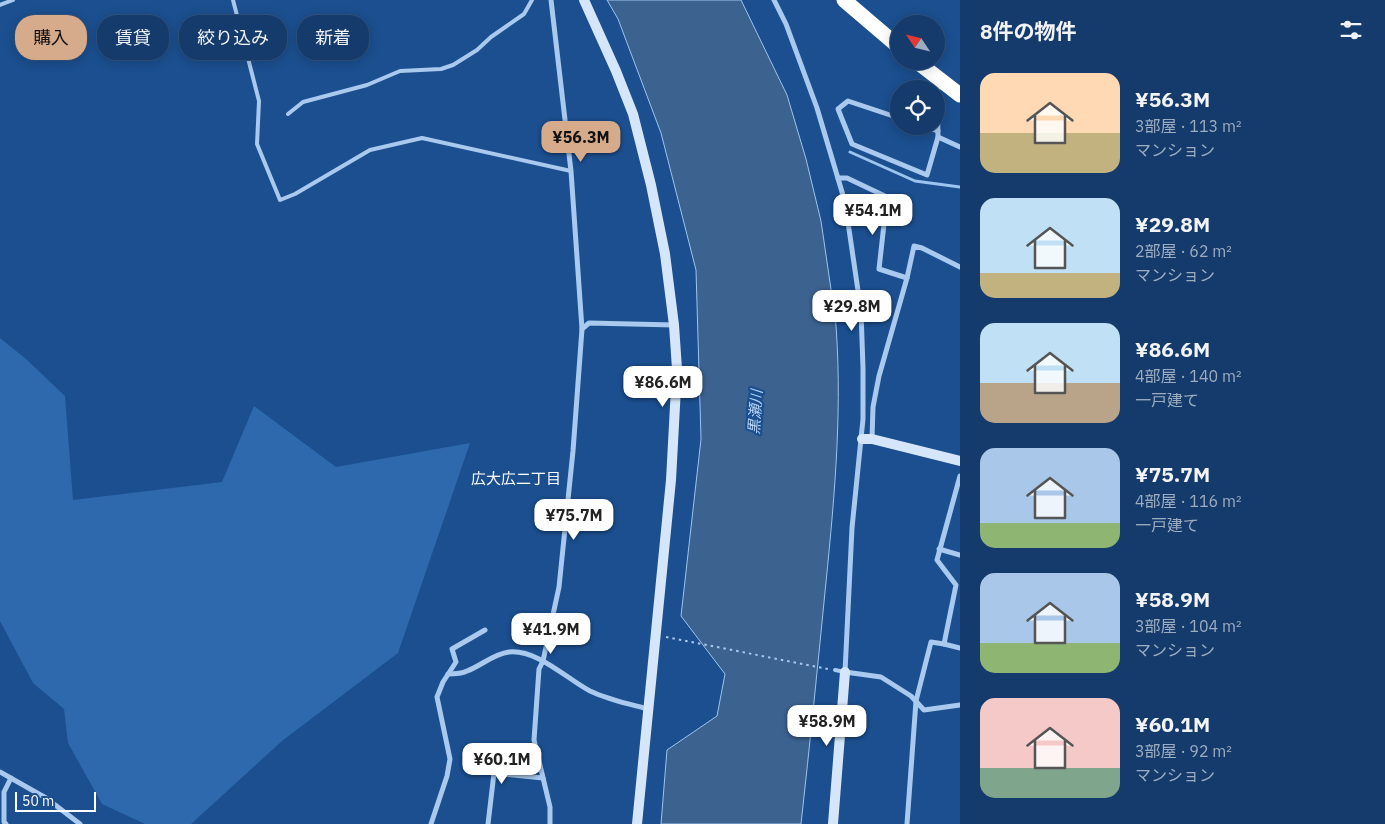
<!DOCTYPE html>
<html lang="ja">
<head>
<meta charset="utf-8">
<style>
  :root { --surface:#143b6b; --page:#214673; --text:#f1f3f6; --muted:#9dadc1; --line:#33557e; --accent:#d6ab8b }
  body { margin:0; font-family:"IBM Plex Sans","Noto Sans JP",sans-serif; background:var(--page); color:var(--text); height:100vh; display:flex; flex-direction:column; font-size:19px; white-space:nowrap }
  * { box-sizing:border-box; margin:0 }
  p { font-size:16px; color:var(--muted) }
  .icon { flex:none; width:28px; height:28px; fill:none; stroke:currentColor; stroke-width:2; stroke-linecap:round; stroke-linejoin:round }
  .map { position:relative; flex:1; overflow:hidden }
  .side { display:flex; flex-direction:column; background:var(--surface); width:425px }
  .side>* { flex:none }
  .hud { position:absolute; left:15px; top:15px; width:475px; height:45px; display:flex; gap:10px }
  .needle { width:32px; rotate:305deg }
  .buttons { position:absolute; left:890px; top:15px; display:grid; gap:10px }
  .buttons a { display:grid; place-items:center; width:55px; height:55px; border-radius:50%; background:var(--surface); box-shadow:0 2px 12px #0003,0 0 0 1px var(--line); font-size:25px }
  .scale { position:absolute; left:15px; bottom:12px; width:81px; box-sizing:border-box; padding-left:5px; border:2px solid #fff; border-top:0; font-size:14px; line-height:18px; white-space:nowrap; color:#fff; -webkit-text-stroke:4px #1b4f8f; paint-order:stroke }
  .price { position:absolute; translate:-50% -42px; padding:0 11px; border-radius:10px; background:#fff; color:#222; font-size:16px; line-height:32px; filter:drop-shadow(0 1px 2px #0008) }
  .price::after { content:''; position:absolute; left:50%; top:30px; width:15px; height:11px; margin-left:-8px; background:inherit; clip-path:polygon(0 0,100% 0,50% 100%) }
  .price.selected { background:var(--accent); color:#111 }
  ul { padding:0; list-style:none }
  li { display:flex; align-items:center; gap:15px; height:125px; padding:0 20px }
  li span { display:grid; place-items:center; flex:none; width:140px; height:100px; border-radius:15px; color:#555 }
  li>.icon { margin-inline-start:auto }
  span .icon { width:60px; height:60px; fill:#fffc; stroke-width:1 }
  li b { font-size:21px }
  h2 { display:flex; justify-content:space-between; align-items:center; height:60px; padding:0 20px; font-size:21px }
  .pill { padding:0 18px; border-radius:20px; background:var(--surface); box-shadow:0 2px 12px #0003,0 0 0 1px var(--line); font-size:18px; line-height:45px }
  .pill.selected { background:var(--accent); color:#111 }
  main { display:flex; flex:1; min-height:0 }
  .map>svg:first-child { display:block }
</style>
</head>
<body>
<main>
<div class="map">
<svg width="960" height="824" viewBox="0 0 960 824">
  <rect width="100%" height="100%" fill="#1b4f8f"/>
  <path fill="#2e69ad" d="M 0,338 L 26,359 L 65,396 L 73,500 L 222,482 L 254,406 L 336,467 L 470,443 L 398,653 L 282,741 L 191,824 L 145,824 L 102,804 L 68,743 L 64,709 L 33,683 L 0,621 Z"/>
  <path fill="#3c6290" stroke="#9cc4f0" d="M 607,0 L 741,0 L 787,95 L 806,159 L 821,221 L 833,303 L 830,306 L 831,310 L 835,313 C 843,403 835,493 826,582 C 818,663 810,743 801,824 L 661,824 L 667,750 L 717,716 L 725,674 L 681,616 L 701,439 L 696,270 L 661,133 L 618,19 Z"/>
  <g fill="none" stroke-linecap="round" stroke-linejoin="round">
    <path stroke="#9cc4f0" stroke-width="3" d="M 850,152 L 915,181 L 960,187"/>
    <path stroke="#a9c9ee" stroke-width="2" stroke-dasharray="2.5 4" stroke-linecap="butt" d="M 666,637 L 828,669"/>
    <g stroke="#a9c9ee" stroke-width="4">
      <path d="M 233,0 L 259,101 L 257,144 L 280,200 L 295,194 L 370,150 L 422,138 L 571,171"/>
      <path d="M 0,5 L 13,0"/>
      <path d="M 288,114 L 303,102 L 367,85 L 400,71 L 441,69 L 453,65 L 477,50 L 491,37 L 524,14 L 532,0"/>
      <path d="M 835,670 L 845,672"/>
    </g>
    <g stroke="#a9c9ee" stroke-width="5">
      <path d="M 551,0 L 571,171 L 582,329"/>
      <path d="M 774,0 L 786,24 L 817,108 L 845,202 L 861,311 L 863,368 L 863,419 L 852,528 L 845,672 L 881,677 L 911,696 L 924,710 L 960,705"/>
      <path d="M 899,118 L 848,101 L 838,109 L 852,144 L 927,175 L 938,137 L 937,80"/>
      <path d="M 923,126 L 938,131"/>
      <path d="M 938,137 L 960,147"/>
      <path d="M 838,178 L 847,178 L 887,197 L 879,269 L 907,278"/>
      <path d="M 872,439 L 873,407 L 879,376 L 907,278 L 914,246 L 922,248 L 960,267"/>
      <path d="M 960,476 L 937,560 L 956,585 L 944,644 L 960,648"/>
      <path d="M 939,549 L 960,555"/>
      <path d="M 448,674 C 455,674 461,674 467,671 C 481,666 493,654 509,652 C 537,649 567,679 590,691 C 609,700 629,704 648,709"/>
      <path d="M 0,772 L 46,798 L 80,824"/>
      <path d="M 6,824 L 4,822 L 4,792 L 11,778"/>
      <path d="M 431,824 L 447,776 L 450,759 L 437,697 L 443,682 L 456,662 L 452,649 L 485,630"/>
      <path d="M 488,824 L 494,773 L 543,778"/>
      <path d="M 550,824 L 550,807 L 534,740 L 539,669 L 543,661 L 559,587 L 573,451 L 582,329 L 589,323 L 674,325"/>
      <path d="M 907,824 L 916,701 L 931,642 L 944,644"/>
    </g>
    <g stroke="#d6e6fa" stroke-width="10">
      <path d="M 584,0 L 616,71 L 633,114 L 651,185 L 665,254 L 674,325 L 677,369 L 671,480 L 637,824"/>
      <path d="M 862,439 L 872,439 L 960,461"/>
      <path d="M 833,824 L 845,672"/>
    </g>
    <g stroke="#fff" stroke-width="15">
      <path d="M 844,0 L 899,47"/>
      <path d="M 916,61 L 960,95"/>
    </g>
  </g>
  <g text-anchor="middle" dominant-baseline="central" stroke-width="4.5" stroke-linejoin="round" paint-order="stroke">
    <g font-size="15" font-style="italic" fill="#b5d3f5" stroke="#1b4f8f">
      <text transform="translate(755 412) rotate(-86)">黒瀬川</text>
    </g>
    <g font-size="15" fill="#fff" stroke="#1b4f8f">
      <text x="516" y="478">広大広二丁目</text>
    </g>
  </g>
</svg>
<div class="buttons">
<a><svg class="needle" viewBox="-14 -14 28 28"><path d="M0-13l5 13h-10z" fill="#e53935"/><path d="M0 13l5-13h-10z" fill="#9dadc1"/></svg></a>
<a><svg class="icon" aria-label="locate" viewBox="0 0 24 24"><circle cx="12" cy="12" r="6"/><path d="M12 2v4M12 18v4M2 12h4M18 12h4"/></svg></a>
</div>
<div class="scale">50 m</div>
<b class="price selected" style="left:581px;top:163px">¥56.3M</b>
<b class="price" style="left:873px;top:236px">¥54.1M</b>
<b class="price" style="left:852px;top:332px">¥29.8M</b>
<b class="price" style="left:663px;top:408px">¥86.6M</b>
<b class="price" style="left:574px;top:541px">¥75.7M</b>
<b class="price" style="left:551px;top:655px">¥41.9M</b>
<b class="price" style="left:827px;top:747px">¥58.9M</b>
<b class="price" style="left:502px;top:785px">¥60.1M</b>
<div class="hud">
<a class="pill selected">購入</a>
<a class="pill">賃貸</a>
<a class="pill">絞り込み</a>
<a class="pill">新着</a>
</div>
</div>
<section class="side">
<h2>8件の物件<svg class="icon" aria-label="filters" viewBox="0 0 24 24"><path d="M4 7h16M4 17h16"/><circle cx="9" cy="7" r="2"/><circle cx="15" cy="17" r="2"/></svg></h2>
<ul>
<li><span style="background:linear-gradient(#ffd9b3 60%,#c2b280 0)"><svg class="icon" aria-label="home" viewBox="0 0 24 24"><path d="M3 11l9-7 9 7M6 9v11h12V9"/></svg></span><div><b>¥56.3M</b><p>3部屋 · 113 m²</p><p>マンション</p></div></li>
<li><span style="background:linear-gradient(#bfe0f5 75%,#c2b280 0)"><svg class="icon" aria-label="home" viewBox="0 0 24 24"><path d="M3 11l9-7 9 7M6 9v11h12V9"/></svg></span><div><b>¥29.8M</b><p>2部屋 · 62 m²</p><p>マンション</p></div></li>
<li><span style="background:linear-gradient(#bfe0f5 60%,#b9a48a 0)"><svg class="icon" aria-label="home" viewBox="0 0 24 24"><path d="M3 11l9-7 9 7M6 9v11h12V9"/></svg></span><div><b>¥86.6M</b><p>4部屋 · 140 m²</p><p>一戸建て</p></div></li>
<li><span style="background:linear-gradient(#a9c7e8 75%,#8fb573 0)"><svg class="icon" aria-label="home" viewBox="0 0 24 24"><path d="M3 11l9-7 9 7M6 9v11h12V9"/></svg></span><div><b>¥75.7M</b><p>4部屋 · 116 m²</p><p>一戸建て</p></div></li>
<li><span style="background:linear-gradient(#a9c7e8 70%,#8fb573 0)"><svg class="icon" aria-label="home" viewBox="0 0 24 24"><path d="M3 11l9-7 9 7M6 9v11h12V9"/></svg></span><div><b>¥58.9M</b><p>3部屋 · 104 m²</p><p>マンション</p></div></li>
<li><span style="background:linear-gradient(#f6c9c9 70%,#7fa58c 0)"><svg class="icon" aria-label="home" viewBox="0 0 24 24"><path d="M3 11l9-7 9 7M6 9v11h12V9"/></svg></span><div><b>¥60.1M</b><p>3部屋 · 92 m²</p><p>マンション</p></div></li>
</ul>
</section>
</main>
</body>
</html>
